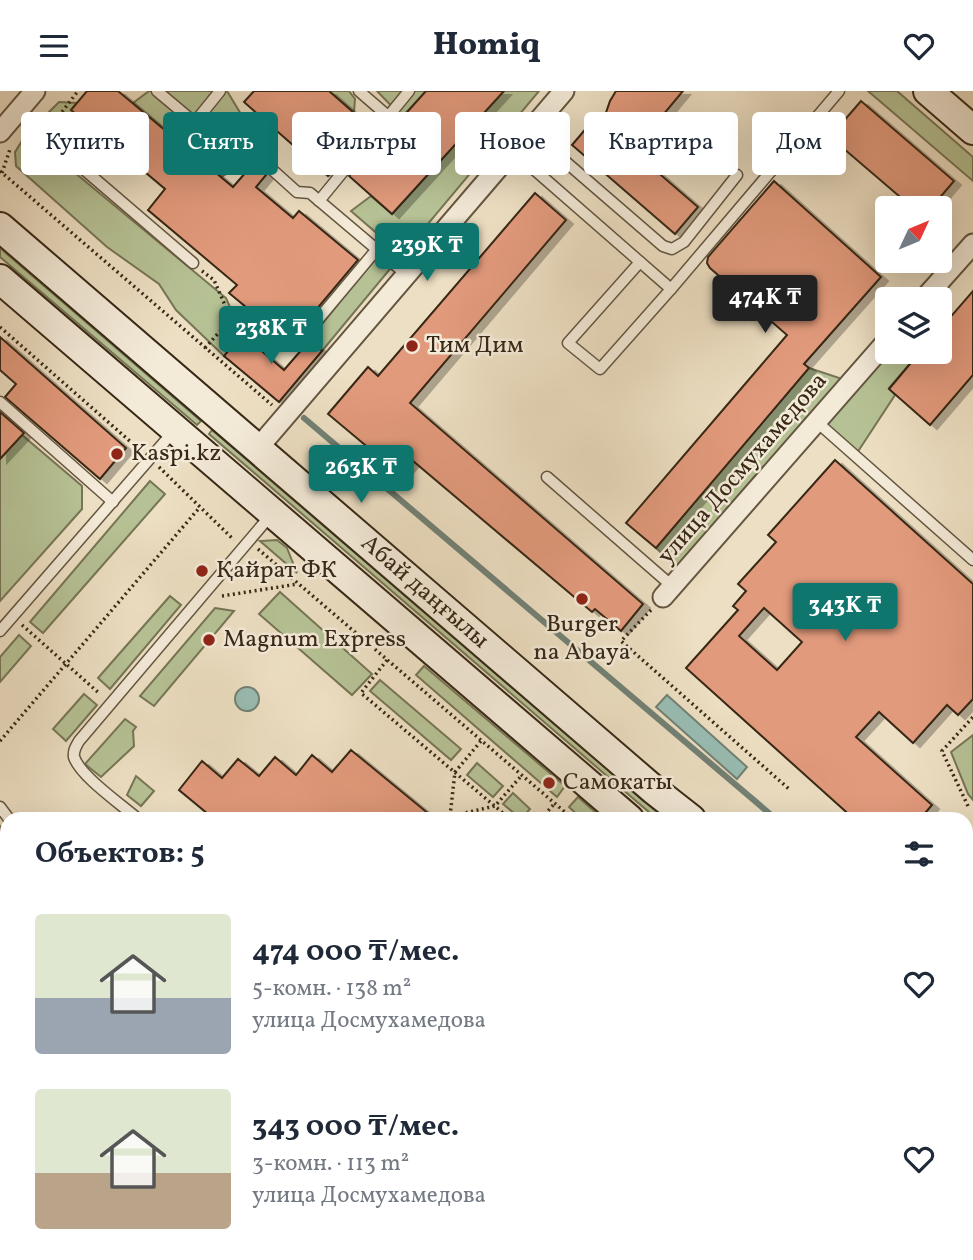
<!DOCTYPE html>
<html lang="ru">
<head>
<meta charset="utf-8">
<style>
  :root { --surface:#fff; --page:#f2f2f3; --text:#1f2937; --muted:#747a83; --accent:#0f766e }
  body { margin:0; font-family:Vollkorn,serif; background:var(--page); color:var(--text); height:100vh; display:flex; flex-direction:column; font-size:26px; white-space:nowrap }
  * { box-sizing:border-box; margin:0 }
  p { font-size:23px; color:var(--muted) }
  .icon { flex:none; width:38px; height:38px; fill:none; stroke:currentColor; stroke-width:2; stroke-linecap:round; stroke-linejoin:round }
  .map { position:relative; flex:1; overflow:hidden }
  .sheet { position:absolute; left:0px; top:721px; width:973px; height:448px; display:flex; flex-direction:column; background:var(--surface); border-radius:21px 21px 0 0; box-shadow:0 7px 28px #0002 }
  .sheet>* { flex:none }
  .guide { position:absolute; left:21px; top:21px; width:931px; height:63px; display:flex; gap:14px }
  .needle { width:46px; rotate:46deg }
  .fabs { position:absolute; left:875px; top:105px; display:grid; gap:14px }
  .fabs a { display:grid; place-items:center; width:77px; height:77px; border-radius:7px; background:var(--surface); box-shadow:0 7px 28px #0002; font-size:35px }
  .price { position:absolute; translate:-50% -60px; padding:0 16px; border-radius:7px; background:var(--accent); color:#fff; font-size:23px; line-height:46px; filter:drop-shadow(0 2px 4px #0008) }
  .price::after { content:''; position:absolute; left:50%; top:42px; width:21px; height:16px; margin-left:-10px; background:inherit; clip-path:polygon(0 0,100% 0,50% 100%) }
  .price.selected { background:#222; color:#fff }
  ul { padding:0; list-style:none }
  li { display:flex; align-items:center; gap:21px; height:175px; padding:0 35px }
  li span { display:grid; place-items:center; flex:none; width:196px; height:140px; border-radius:7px; color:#555 }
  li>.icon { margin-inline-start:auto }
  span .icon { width:84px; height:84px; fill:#fffc; stroke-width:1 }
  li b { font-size:30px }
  h2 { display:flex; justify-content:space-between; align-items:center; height:84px; padding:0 35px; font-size:30px }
  .chip { padding:0 24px; border-radius:7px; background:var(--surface); box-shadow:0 7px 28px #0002; font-size:24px; line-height:63px }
  .chip.selected { background:var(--accent); color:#fff }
  header { display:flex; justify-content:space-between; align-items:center; height:91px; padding:0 35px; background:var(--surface); font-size:32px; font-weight:800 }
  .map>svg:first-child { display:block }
</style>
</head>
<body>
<header><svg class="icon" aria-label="menu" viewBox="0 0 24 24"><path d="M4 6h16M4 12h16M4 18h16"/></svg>Homiq<svg class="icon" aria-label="heart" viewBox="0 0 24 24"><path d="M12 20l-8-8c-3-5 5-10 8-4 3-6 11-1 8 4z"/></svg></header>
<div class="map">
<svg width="973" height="1169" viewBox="0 0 973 1169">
  <defs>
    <filter id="shadow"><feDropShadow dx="7" dy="4" stdDeviation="0" flood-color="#0004"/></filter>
  </defs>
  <rect width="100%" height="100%" fill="#eddfc3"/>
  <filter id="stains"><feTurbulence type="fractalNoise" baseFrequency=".00286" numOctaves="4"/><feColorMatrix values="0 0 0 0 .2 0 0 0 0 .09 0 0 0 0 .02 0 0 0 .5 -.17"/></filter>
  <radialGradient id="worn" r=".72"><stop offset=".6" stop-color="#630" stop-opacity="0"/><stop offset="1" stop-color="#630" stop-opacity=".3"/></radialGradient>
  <g fill="#b6c295" stroke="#767556" stroke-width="2">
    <path d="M 149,0 L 227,0 L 253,43 L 259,64 L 221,86 L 133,12 Z"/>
    <path d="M 329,0 L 349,0 L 355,8 L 354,21 Z"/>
    <path d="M 377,0 L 426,0 L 402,26 Z"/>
    <path d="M 504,0 L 539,0 L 402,164 L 351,120 L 371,105 L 392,123 Z"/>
    <path d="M 868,0 L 897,0 L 973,66 L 973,90 Z"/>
    <path d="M 59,11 L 77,12 L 71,19 L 100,43 L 80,56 L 44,26 Z"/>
    <path d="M 25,45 L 39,52 L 226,207 L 242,243 L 224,265 L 176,219 L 159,193 L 107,156 L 16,75 L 15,61 Z"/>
    <path d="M 0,157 L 201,330 L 197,334 L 0,166 Z"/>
    <path d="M 375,168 L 390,178 L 322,260 L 309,249 Z"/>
    <path d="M 940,206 L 950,214 L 951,225 L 940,238 L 940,208 L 924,208 Z"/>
    <path d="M 887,261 L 920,261 L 889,297 L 895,304 L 855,365 L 816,331 L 683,483 L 656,457 L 809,277 L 842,288 Z"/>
    <path d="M 212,339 L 665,728 L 657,728 L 209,343 Z"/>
    <path d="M 22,344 L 82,395 L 82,418 L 0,510 L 0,368 Z"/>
    <path d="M 150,390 L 165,403 L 43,542 L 30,531 Z"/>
    <path d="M 277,449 L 287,457 L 297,482 L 260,450 Z"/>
    <path d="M 280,501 L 372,583 L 352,604 L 259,523 Z"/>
    <path d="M 170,505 L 181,514 L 110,598 L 98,587 Z"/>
    <path d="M 215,517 L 234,520 L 154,615 L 140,605 Z"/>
    <path d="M 19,544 L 31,555 L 0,591 L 0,566 Z"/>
    <path d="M 424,575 L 565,695 L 557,706 L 416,584 Z"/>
    <path d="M 380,589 L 461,658 L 451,669 L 370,600 Z"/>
    <path d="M 84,603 L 97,614 L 66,650 L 53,638 Z"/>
    <path d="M 125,628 L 136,636 L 133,640 L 134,655 L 101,686 L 85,673 Z"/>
    <path d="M 973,644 L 973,709 L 968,703 L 951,661 Z"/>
    <path d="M 477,672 L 503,695 L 493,706 L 467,684 Z"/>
    <path d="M 136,685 L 154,700 L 141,715 L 127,704 Z"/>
    <path d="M 513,702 L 530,718 L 521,728 L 503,713 Z"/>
    <path d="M 578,706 L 603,728 L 582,728 L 569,716 Z"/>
    <path d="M 0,735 L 7,744 L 7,1050 L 0,1063 Z"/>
  </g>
  <g fill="#99bdb4" stroke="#728175" stroke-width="2">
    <circle cx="247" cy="608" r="12"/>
    <path d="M 667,604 L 747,676 L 737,688 L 656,616 Z"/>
  </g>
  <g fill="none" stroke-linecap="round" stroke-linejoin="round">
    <path stroke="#728175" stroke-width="6" d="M 304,327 L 776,728"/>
  </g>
  <g fill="#e29a7b" stroke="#372816" stroke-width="2" fill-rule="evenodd" filter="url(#shadow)">
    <path d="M 87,0 L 118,0 L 233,96 L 253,73 L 266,84 L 256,96 L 293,127 L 299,120 L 358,169 L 299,239 L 275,219 L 264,231 L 229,202 L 237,194 L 148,119 L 165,98 L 71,19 Z"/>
    <path d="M 254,0 L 329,0 L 370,36 L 328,85 L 244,11 Z"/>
    <path d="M 426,0 L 504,0 L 392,123 L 349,85 L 381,46 L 383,48 Z"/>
    <path d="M 616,0 L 683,0 L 633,60 L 698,116 L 675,143 L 572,54 L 595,27 L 602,33 L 610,10 Z"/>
    <path d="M 861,10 L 954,90 L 931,117 L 913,117 L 830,46 Z"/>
    <path d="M 774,90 L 881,186 L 804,273 L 809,277 L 656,457 L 626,432 L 787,244 L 710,177 L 707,172 L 708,166 Z"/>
    <path d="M 535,102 L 566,129 L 410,312 L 643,513 L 621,540 L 595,518 L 592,521 L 413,370 L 401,384 L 328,323 L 368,276 L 378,285 Z"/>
    <path d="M 973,200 L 973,284 L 930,334 L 889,298 L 920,261 L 940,261 L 940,238 Z"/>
    <path d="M 242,243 L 284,279 L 310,249 L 322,260 L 279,311 L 224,265 Z"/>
    <path d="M 0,246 L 126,357 L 100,388 L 5,306 L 16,293 L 0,279 Z"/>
    <path d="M 0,321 L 24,342 L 0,368 Z"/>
    <path d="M 835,369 L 973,493 L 973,608 L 958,624 L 947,614 L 913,652 L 879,621 L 856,646 L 932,714 L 920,728 L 854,728 L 686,577 L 738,519 L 733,515 L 746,500 L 738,493 L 776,451 L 768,444 ZM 764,517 L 802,551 L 777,579 L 739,545 Z"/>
    <path d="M 351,659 L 435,728 L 214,728 L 179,699 L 202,670 L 222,687 L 238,668 L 259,685 L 275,666 L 296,684 L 312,664 L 332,681 Z"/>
  </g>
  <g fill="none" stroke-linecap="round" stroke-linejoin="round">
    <g stroke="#645641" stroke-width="13">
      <g id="lane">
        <path d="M 157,0 L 219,52 L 236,46 L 297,101 L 310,102 L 407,184"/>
        <path d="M 359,0 L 389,26"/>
        <path d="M 17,21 L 193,172"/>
        <path d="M 195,31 L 220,0"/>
        <path d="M 530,40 L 663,155 L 672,158 L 684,151 L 737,84"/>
        <path d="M 513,60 L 671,198 L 839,0"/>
        <path d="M 319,110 L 409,0"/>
        <path d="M 640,171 L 568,252 L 600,278 L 671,198"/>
        <path d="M 305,244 L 377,158"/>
        <path d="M 0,311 L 113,411"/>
        <path d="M 817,331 L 973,469"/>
        <path d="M 547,386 L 672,495"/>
        <path d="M 0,540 L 173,341"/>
        <path d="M 0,716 L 9,728"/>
        <path d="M 138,728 C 122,714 80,685 74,666 C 73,660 76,655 79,650 L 270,425"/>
        <path d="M 0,1073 L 7,1062"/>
        <path d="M 845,1162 L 853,1169"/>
        <path d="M 725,1169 L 731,1162"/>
      </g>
    </g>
    <g stroke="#645641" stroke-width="23">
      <g id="street">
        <path d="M 0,41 L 35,0"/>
        <path d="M 924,208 L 973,153"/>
        <path d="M 258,357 L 564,0"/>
        <path d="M 663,506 L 887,250"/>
      </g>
    </g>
    <g stroke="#372816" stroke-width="32">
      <g id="secondary">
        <path d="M 928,0 L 973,39"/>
        <path id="s1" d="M 0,136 L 654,699 L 691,728"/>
        <path d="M 0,188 L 629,728"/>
        <path d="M 966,779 L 973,771"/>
        <path d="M 966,959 L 973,965"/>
        <path d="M 966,1017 L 973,1023"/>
        <path d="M 633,1169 L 639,1162"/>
      </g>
    </g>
    <g stroke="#372816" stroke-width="3.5" stroke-dasharray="2 3.5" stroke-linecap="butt">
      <path d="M 52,34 L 78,0"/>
      <path d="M 0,80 L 272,314"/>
      <path d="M 2,82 L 10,58"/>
      <path d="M 202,180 L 214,189 L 231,228 L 270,260 L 293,256 L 297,252"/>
      <path d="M 0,236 L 140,359"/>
      <path d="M 205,257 L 231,228"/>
      <path d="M 159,376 L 234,449"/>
      <path d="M 258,458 L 573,728"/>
      <path d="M 222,505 L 298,493"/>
      <path d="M 651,519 L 621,550 L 789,698"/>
      <path d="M 22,534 L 100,603"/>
      <path d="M 387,569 L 361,602 L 510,728"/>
      <path d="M 0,650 L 200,416"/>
      <path d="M 968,715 L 942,660 L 973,626"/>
      <path d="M 450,725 L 455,681 L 481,650"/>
      <path d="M 439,728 L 495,715 L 522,684"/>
      <path d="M 541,728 L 555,712"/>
      <path d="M 966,910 L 973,916"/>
      <path d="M 0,924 L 7,926"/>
      <path d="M 966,1061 L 973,1067"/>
      <path d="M 506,1169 L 512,1162"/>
      <path d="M 536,1169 L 542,1162"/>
      <path d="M 551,1169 L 557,1162"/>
      <path d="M 574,1169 L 580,1162"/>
      <path d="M 594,1169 L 600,1162"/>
      <path d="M 684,1169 L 690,1162"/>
      <path d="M 813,1169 L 820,1162"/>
    </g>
    <use href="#lane" stroke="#f3ead8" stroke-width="10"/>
    <use href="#street" stroke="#f3ead8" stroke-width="19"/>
    <use href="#secondary" stroke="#f3ead8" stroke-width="28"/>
  </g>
  <g fill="#8f2418" stroke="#f3ead8" stroke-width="2.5">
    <circle cx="412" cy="255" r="7"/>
    <circle cx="117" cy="363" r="7"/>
    <circle cx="202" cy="480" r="7"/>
    <circle cx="582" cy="508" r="7"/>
    <circle cx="209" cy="549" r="7"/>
    <circle cx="549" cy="692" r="7"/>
  </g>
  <g text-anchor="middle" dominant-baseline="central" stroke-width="5" stroke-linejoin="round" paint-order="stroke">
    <g font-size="24" fill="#372816" stroke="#f3ead8" text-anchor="start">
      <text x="426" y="255">Тим Дим</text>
      <text x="131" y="363">Kaspi.kz</text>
      <text x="216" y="480">Қайрат ФК</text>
      <text x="582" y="534" text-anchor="middle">Burger<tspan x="582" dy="28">na Abaya</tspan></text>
      <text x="223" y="549">Magnum Express</text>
      <text x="563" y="692">Самокаты</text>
    </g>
    <g font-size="24" fill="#372816" stroke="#f3ead8">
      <text transform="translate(743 378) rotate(-49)">улица Досмухамедова</text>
      <text stroke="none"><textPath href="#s1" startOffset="560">Абай даңғылы</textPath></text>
    </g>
  </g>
  <rect width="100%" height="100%" filter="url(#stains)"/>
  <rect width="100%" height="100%" fill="url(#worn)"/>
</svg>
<div class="fabs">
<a><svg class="needle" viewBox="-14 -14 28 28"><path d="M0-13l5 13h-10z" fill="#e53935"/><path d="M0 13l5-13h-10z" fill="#747a83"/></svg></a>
<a><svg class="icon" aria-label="layers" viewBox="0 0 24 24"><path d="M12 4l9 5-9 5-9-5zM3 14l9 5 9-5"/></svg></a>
</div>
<b class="price" style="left:427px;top:192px">239K ₸</b>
<b class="price selected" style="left:765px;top:244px">474K ₸</b>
<b class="price" style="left:271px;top:275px">238K ₸</b>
<b class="price" style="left:361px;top:414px">263K ₸</b>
<b class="price" style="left:845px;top:552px">343K ₸</b>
<div class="guide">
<a class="chip">Купить</a>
<a class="chip selected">Снять</a>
<a class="chip">Фильтры</a>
<a class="chip">Новое</a>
<a class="chip">Квартира</a>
<a class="chip">Дом</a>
</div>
<section class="sheet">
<h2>Объектов: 5<svg class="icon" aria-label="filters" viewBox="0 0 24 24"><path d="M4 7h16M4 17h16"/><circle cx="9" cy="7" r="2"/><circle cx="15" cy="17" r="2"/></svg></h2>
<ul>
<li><span style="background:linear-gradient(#dfe7d0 60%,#9aa5b1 0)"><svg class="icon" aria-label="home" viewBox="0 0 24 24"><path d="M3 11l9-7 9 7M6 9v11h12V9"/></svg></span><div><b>474 000 ₸/мес.</b><p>5-комн. · 138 m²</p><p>улица Досмухамедова</p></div><svg class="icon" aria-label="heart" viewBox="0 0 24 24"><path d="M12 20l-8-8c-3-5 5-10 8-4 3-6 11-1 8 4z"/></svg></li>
<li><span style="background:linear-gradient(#dfe7d0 60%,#b9a48a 0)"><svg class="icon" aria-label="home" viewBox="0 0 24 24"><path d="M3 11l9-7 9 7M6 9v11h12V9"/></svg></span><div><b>343 000 ₸/мес.</b><p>3-комн. · 113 m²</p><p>улица Досмухамедова</p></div><svg class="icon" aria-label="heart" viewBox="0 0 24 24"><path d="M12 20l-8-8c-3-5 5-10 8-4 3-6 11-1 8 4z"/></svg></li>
</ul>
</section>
</div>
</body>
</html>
